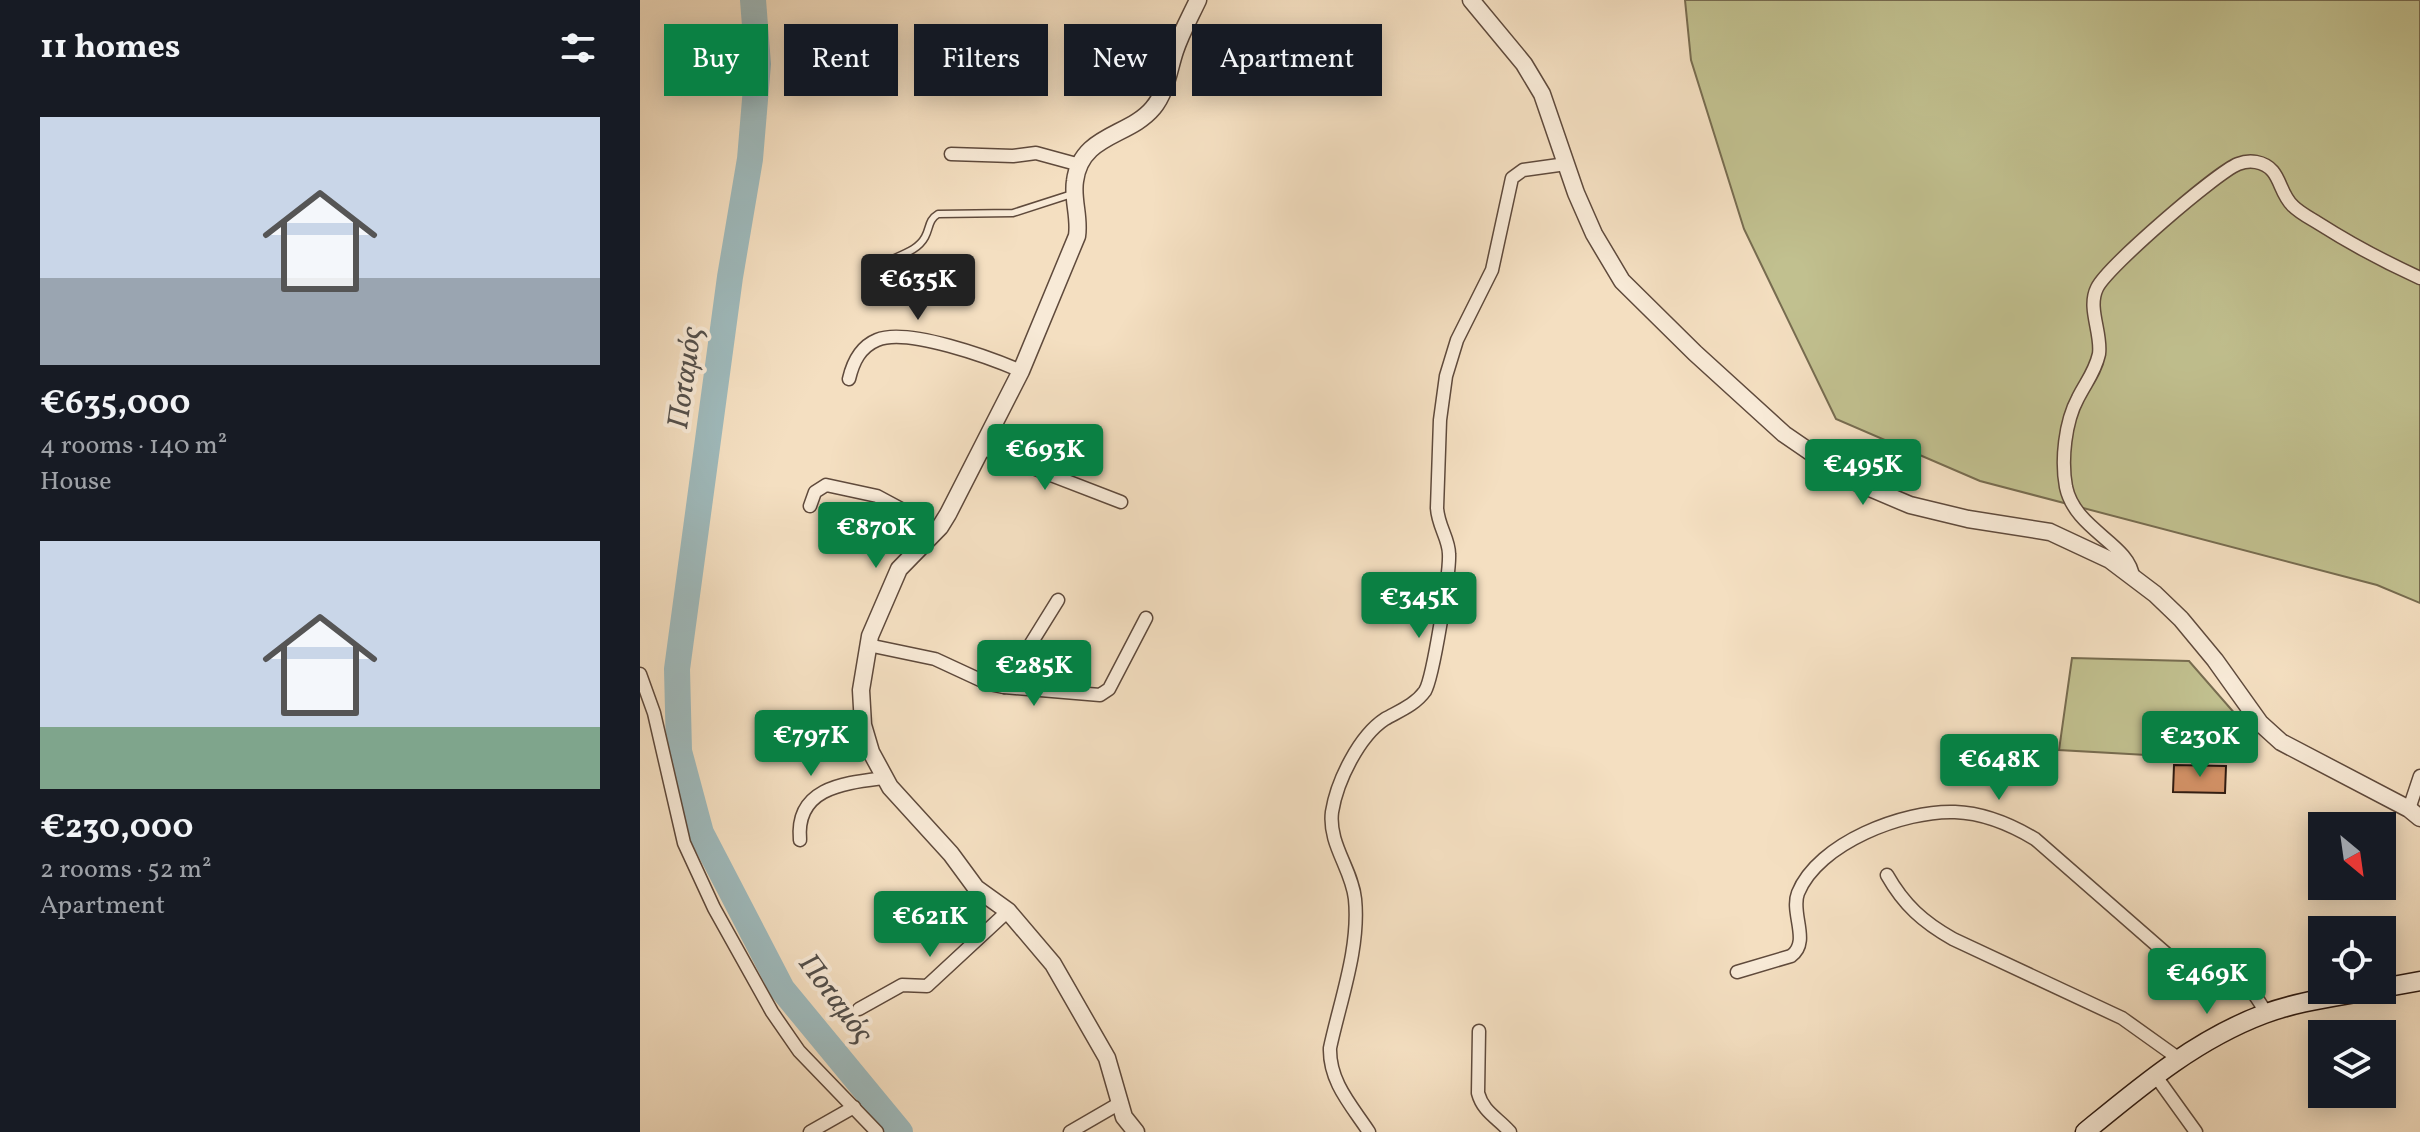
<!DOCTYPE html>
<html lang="en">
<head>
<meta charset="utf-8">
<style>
  :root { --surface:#171b24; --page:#242831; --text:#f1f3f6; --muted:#9ea1a6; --accent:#0b8043 }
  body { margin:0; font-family:Vollkorn,serif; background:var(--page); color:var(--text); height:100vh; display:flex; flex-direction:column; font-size:30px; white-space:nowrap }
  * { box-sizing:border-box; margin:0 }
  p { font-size:26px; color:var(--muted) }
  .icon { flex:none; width:44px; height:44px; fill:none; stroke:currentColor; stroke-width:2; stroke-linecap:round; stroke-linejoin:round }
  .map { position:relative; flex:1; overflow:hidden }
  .drawer { display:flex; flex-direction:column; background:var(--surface); width:640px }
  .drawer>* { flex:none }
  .banner { position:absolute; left:24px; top:24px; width:760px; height:72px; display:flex; gap:16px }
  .needle { width:52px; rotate:151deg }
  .buttons { position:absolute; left:1668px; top:812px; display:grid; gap:16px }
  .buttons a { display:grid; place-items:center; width:88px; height:88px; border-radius:0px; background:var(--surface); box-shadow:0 4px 20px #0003; font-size:40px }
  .price { position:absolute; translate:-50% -68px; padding:0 18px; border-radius:8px; background:var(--accent); color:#fff; font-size:26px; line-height:52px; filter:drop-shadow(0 2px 4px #0008) }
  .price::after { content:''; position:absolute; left:50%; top:48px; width:24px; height:18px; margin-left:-12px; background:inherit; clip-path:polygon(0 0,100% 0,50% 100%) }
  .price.current { background:#222; color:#fff }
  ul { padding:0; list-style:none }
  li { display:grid; align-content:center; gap:16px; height:424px; padding:0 40px }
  li span { display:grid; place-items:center; height:248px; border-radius:0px; color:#555 }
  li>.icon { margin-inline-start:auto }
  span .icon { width:144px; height:144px; fill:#fffc; stroke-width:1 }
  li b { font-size:34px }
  h2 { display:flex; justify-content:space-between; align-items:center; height:96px; padding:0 40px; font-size:34px }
  .chip { padding:0 28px; border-radius:0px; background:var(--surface); box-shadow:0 4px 20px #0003; font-size:28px; line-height:72px }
  .chip.current { background:var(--accent); color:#fff }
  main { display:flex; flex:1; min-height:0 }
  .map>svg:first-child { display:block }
</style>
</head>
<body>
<main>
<section class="drawer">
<h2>11 homes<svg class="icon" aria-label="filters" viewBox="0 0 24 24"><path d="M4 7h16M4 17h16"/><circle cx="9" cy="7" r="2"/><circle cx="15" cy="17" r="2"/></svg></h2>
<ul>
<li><span style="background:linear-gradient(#c9d6e8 65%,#9aa5b1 0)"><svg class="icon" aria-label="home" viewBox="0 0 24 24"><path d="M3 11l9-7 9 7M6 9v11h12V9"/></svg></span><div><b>€635,000</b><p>4 rooms · 140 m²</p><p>House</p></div></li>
<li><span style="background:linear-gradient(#c9d6e8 75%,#7fa58c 0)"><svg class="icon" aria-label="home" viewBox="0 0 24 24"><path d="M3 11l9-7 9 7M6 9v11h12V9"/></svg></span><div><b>€230,000</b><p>2 rooms · 52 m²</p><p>Apartment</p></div></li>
</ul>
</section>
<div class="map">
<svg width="1780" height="1132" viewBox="0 0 1780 1132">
  <rect width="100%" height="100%" fill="#f4dfc1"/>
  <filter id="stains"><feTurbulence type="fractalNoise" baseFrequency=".0025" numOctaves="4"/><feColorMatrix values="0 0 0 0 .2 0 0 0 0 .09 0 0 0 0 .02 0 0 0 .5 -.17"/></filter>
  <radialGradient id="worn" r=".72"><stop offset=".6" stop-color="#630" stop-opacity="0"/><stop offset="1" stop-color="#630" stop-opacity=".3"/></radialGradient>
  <g fill="#c1c08f" stroke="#776c50" stroke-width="2">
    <path d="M 1045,0 L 1780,0 L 1780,603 L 1737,585 L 1340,481 L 1196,419 L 1104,229 L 1051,60 Z"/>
    <path d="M 1432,658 L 1549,661 L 1604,724 L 1595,760 L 1419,750 Z"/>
  </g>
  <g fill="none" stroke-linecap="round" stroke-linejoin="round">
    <path stroke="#9fbabc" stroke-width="26" d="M 113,0 L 118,64 L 110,159 L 90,277 L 37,669 L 39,751 L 61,833 L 142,989 L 260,1132"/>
  </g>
  <path fill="#d49267" stroke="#2d1910" stroke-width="2" d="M 1534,765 L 1586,766 L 1585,793 L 1533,792 Z"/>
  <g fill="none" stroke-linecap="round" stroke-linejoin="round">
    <g stroke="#5f4a3c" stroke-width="9">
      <path id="service" d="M 250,260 C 263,254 278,250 285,237 C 290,228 288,220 298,214 L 373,213 L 432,194"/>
    </g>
    <g stroke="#5f4a3c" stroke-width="15">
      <g id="minor">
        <path d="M 311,154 L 373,156 L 396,153 L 440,165"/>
        <path d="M 209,379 C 213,362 220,347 237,340 C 267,327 351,358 381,371"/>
        <path d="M 341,448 L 481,502"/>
        <path d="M 170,506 L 175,492 L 186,485 L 237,496 L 265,511 L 275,519 L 286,541"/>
        <path d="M 1493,577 C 1490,544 1435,530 1426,487 C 1421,460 1425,422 1438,398 C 1446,382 1455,372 1459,354 C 1462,333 1447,308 1457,288 C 1467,267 1576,173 1598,164 C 1603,162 1611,161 1616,162 C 1642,167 1637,191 1653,206 C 1660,213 1670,218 1678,223 C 1711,244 1745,262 1780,278"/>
        <path d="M 228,645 L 295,659 L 349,684 L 364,687 L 460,695 L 469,689 L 506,618"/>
        <path d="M 0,674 L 14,713 L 44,843 L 74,908 L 132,1012 L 159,1051 L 237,1132"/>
        <path d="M 364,687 L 418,600"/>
        <path d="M 1769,809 L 1780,776"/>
        <path d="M 160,840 C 155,787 205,783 244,778"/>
        <path d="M 1247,875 C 1264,905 1283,922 1313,939 L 1482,1018 L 1538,1058"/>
        <path d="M 1097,972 L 1151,956 C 1171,942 1150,913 1158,893 C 1178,843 1264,810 1315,812 C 1344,813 1370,824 1395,839 L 1545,970 C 1588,992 1593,954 1626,1013"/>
        <path d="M 219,1009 L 262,985 L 287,986 L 368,911"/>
        <path d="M 839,1031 L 838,1093 C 843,1112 858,1118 870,1132"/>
        <path d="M 1515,1075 L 1556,1132"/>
        <path d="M 170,1132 L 214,1107"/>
        <path d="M 430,1132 L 480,1103"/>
        <path d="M 729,1132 C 712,1106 689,1082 690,1048 C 700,1001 720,948 715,899 C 712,869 688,844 692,812 C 697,781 719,736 745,719 C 759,711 775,705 785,691 C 793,678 810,572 809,554 C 809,539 798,526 797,508 L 800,420 L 806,376 L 817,340 L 852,270 L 872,178 L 883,170 L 926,164"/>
      </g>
    </g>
    <g stroke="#5f4a3c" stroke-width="19">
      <g id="tertiary">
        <path d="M 831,0 L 884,64 L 902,94 L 936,193 L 954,234 L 982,281 L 1055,353 L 1144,434 L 1211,480 L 1270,505 L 1328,519 L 1410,532 L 1470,560 L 1515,594 L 1541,619 L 1575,660 L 1620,723 L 1641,742 L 1769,809 L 1780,818"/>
        <path d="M 496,1132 L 484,1117 L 467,1058 L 413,964 L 368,911 L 336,888 L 311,854 L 250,787 L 231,752 L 223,725 L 221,690 L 230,636 L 259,569 L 300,527 L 308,514 L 381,371 L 437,236 C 440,217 432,199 435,181 C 441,134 489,137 513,108 C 526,93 529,69 535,51 C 541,33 550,17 558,0"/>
      </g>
    </g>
    <g stroke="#2d1910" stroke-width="21">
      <g id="secondary">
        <path d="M 1742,988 L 1780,981"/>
        <path d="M 1445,1132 C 1501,1086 1555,1040 1624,1014 C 1659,1001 1696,997 1732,990"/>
      </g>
    </g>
    <use href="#service" stroke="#f8ead7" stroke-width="6"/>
    <use href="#minor" stroke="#f8ead7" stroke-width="12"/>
    <use href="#tertiary" stroke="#f8ead7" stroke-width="16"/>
    <use href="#secondary" stroke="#f8ead7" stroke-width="18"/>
  </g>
  <g text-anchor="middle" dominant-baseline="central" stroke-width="8" stroke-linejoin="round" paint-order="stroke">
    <g font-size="30" font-style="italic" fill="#55514c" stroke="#f8ead7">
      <text transform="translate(46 378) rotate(-82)">Ποταμός</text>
      <text transform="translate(195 999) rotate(53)">Ποταμός</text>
    </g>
  </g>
  <rect width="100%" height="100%" filter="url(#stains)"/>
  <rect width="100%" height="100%" fill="url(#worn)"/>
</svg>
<div class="buttons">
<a><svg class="needle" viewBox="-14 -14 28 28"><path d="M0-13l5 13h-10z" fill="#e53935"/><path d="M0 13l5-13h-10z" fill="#9ea1a6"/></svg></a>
<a><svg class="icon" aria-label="locate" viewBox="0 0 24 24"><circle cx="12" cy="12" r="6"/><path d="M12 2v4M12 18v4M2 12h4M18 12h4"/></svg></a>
<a><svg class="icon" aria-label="layers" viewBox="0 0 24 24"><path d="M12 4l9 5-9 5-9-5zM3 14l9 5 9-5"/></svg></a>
</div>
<b class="price current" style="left:278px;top:322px">€635K</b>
<b class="price" style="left:405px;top:492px">€693K</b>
<b class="price" style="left:1223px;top:507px">€495K</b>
<b class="price" style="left:236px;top:570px">€870K</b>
<b class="price" style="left:779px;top:640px">€345K</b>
<b class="price" style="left:394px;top:708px">€285K</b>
<b class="price" style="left:171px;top:778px">€797K</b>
<b class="price" style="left:1560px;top:779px">€230K</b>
<b class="price" style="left:1359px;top:802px">€648K</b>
<b class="price" style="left:290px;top:959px">€621K</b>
<b class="price" style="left:1567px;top:1016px">€469K</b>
<div class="banner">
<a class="chip current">Buy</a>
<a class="chip">Rent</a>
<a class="chip">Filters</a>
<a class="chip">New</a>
<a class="chip">Apartment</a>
</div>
</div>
</main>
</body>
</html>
